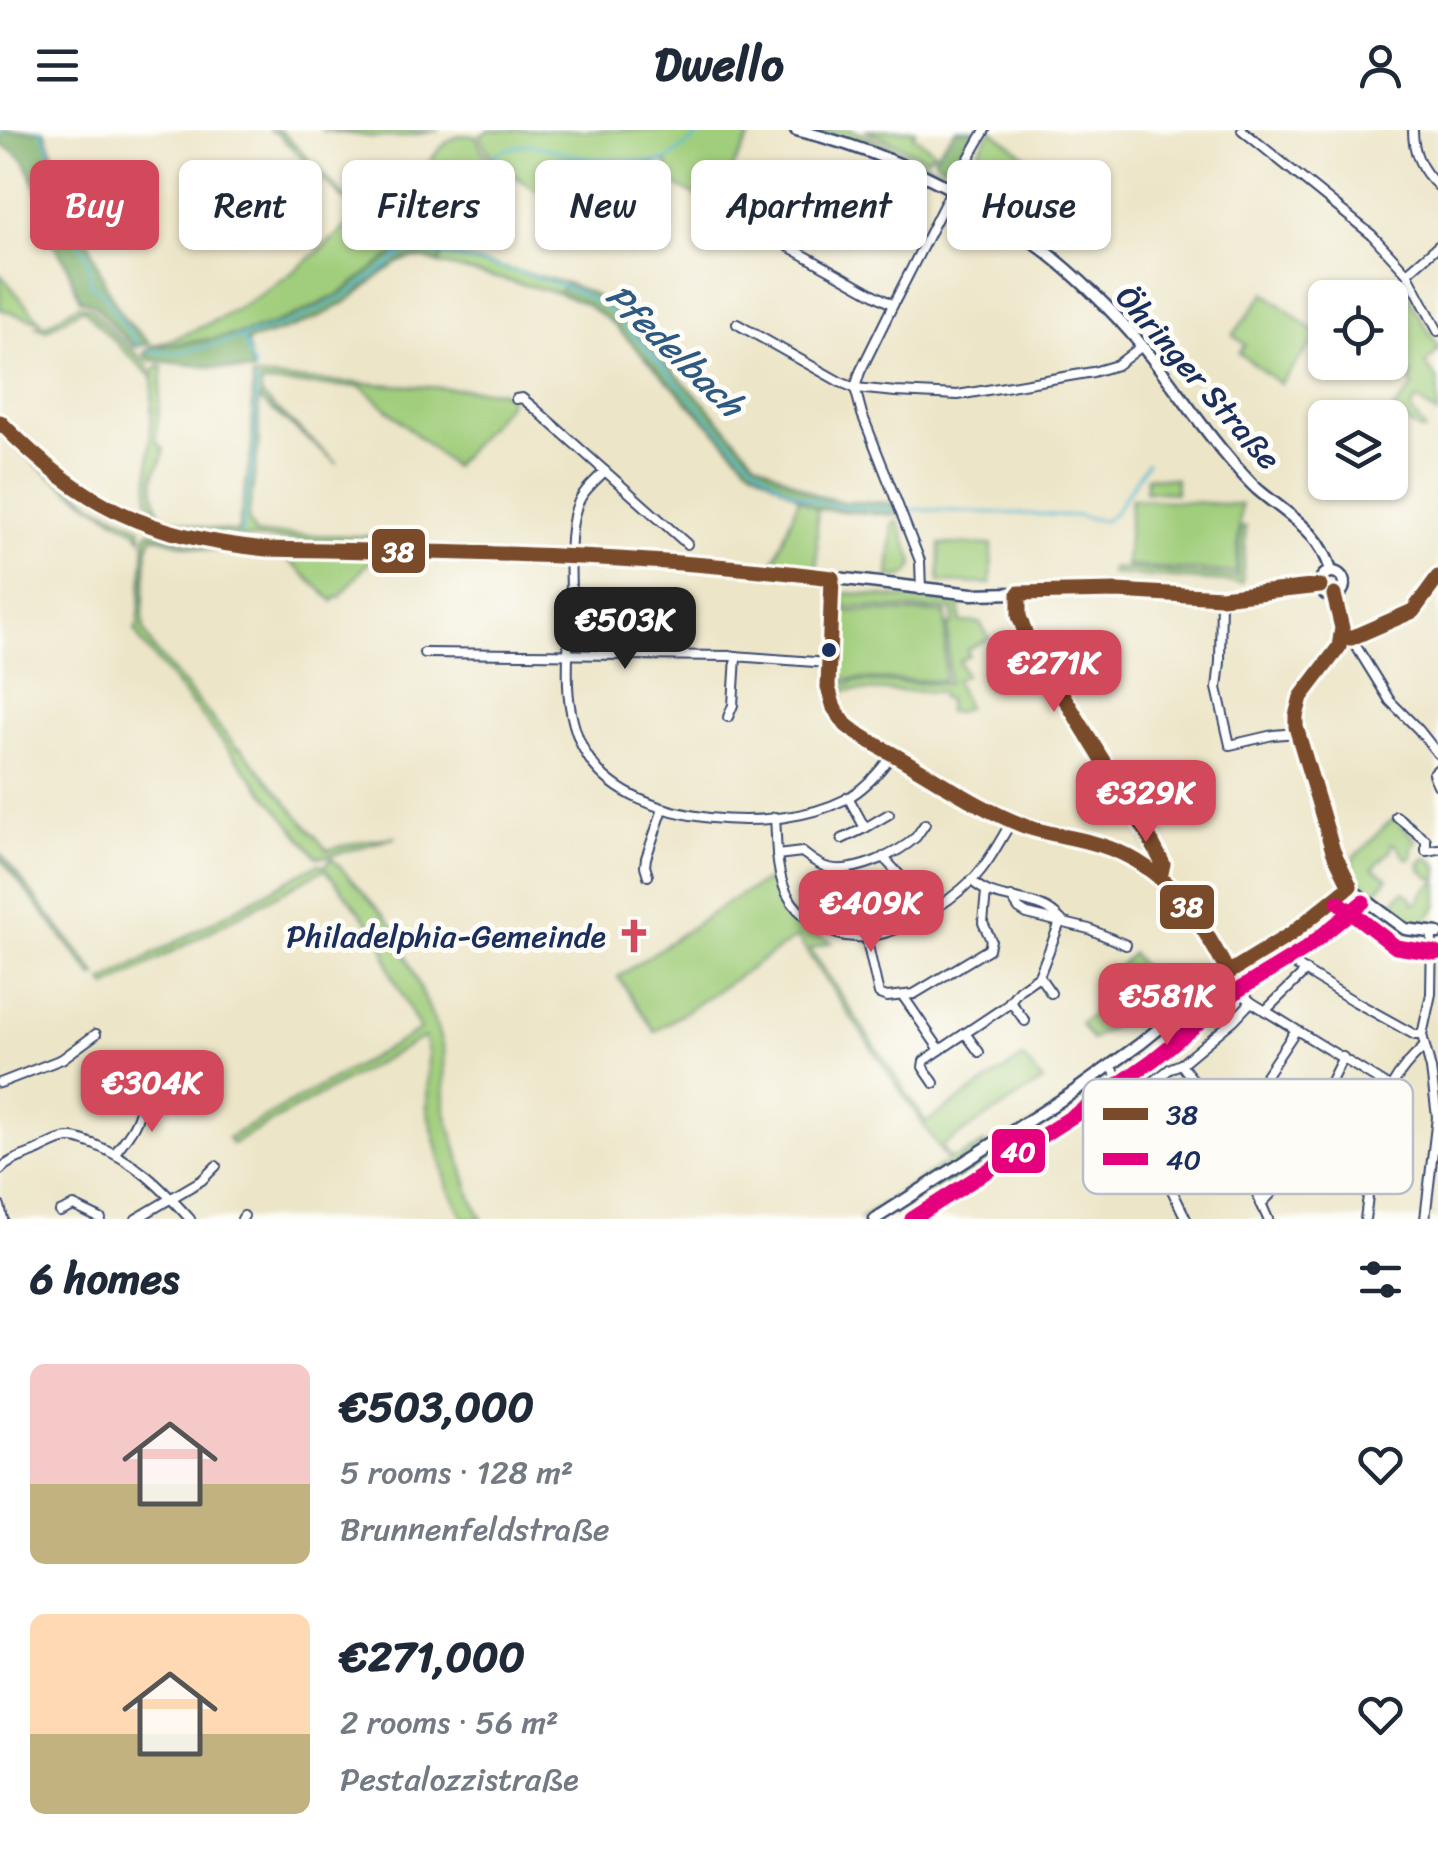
<!DOCTYPE html>
<html lang="en">
<head>
<meta charset="utf-8">
<style>
  :root { --surface:#fff; --page:#f2f2f3; --text:#1f2937; --muted:#747a83; --accent:#d1495b }
  body { margin:0; font-family:Sriracha,sans-serif; background:var(--page); color:var(--text); height:100vh; display:flex; flex-direction:column; font-size:38px; white-space:nowrap }
  * { box-sizing:border-box; margin:0 }
  p { font-size:32px; color:var(--muted) }
  .icon { flex:none; width:55px; height:55px; fill:none; stroke:currentColor; stroke-width:2; stroke-linecap:round; stroke-linejoin:round }
  .map { position:relative; height:1089px; overflow:hidden }
  .panel { display:flex; flex-direction:column; background:var(--surface); flex:1 }
  .panel>* { flex:none }
  .guide { position:absolute; left:30px; top:30px; width:1380px; height:90px; display:flex; gap:20px }
  .tools { position:absolute; left:1308px; top:150px; display:grid; gap:20px }
  .tools a { display:grid; place-items:center; width:100px; height:100px; border-radius:15px; background:var(--surface); box-shadow:0 2px 8px #0004; font-size:50px }
  .price { position:absolute; translate:-50% -85px; padding:0 22px; border-radius:20px; background:var(--accent); color:#fff; font-size:32px; line-height:65px; filter:drop-shadow(0 2px 5px #0008) }
  .price::after { content:''; position:absolute; left:50%; top:60px; width:30px; height:22px; margin-left:-15px; background:inherit; clip-path:polygon(0 0,100% 0,50% 100%) }
  .price.current { background:#222; color:#fff }
  ul { padding:0; list-style:none }
  li { display:flex; align-items:center; gap:30px; height:250px; padding:0 30px }
  li span { display:grid; place-items:center; flex:none; width:280px; height:200px; border-radius:15px; color:#555 }
  li>.icon { margin-inline-start:auto }
  span .icon { width:120px; height:120px; fill:#fffc; stroke-width:1 }
  li b { font-size:42px }
  h2 { display:flex; justify-content:space-between; align-items:center; height:120px; padding:0 30px; font-size:42px }
  .chip { padding:0 35px; border-radius:15px; background:var(--surface); box-shadow:0 2px 8px #0004; font-size:35px; line-height:90px }
  .chip.current { background:var(--accent); color:#fff }
  header { display:flex; justify-content:space-between; align-items:center; height:130px; padding:0 30px; background:var(--surface); font-size:45px; font-weight:700 }
  .map>svg:first-child { display:block }
</style>
</head>
<body>
<header><svg class="icon" aria-label="menu" viewBox="0 0 24 24"><path d="M4 6h16M4 12h16M4 18h16"/></svg>Dwello<svg class="icon" aria-label="person" viewBox="0 0 24 24"><circle cx="12" cy="8" r="4"/><path d="M4 21q1-7 8-7t8 7"/></svg></header>
<div class="map">
<svg width="1438" height="1089" viewBox="0 0 1438 1089">
  <rect width="100%" height="100%" fill="#fdfcf7"/>
  <filter id="ink" filterUnits="userSpaceOnUse"><feTurbulence type="fractalNoise" baseFrequency=".01" numOctaves="2"/><feDisplacementMap in="SourceGraphic" scale="20" xChannelSelector="R" yChannelSelector="G"/><feConvolveMatrix kernelMatrix="1 2 1 2 8 2 1 2 1" color-interpolation-filters="sRGB"/></filter>
  <filter id="wash" filterUnits="userSpaceOnUse"><feTurbulence type="fractalNoise" baseFrequency=".0048" numOctaves="4" result="noise"/><feDisplacementMap in="SourceGraphic" scale="40" xChannelSelector="R" yChannelSelector="G"/><feGaussianBlur stdDeviation="2.25" result="paint"/><feColorMatrix in="noise" values="0 0 0 0 0 0 0 0 0 0 0 0 0 0 0 0 0 1.4 0 .05"/><feComposite in="paint" operator="in"/></filter>
  <g filter="url(#wash)">
    <rect width="100%" height="100%" fill="#ece5c7"/>
    <g fill="#a1ce7c" stroke="#5e7e6d" stroke-width="2.5">
      <path d="M 268,0 L 280,0 L 353,75 L 351,77 L 277,3 Z"/>
      <path d="M 320,0 L 439,0 L 401,7 L 373,7 Z"/>
      <path d="M 489,0 L 749,0 L 753,1 L 725,52 L 708,44 L 699,61 L 711,68 L 708,72 L 664,49 L 669,46 L 667,32 L 639,36 L 562,28 L 538,61 C 514,46 491,33 480,6 Z"/>
      <path d="M 810,0 L 852,0 L 928,33 L 949,44 L 941,45 L 901,28 Z"/>
      <path d="M 865,0 L 916,0 L 913,5 L 934,21 L 927,28 Z"/>
      <path d="M 991,0 L 1040,36 L 1008,76 L 964,45 Z"/>
      <path d="M 461,5 L 476,6 L 482,20 L 492,32 L 437,92 L 410,118 L 392,126 L 339,164 L 290,188 L 245,205 L 151,217 C 230,191 295,147 354,89 C 367,85 380,89 392,80 C 421,61 427,16 461,5 Z"/>
      <path d="M 442,123 L 566,153 L 558,163 L 439,134 Z"/>
      <path d="M 0,144 L 41,192 L 0,179 Z"/>
      <path d="M 1405,160 L 1438,217 L 1438,221 L 1425,234 L 1438,250 L 1438,285 L 1417,270 L 1410,279 L 1425,300 L 1420,301 L 1392,281 L 1414,256 L 1409,250 L 1413,245 L 1397,232 L 1390,239 L 1383,233 L 1390,232 L 1390,190 L 1406,173 L 1399,163 Z"/>
      <path d="M 1265,163 L 1319,205 L 1280,254 L 1239,223 L 1245,215 L 1233,205 Z"/>
      <path d="M 78,175 L 91,178 L 112,202 L 147,233 L 150,245 L 109,206 L 83,178 L 46,200 L 35,196 L 44,196 Z"/>
      <path d="M 159,235 L 163,236 L 156,310 L 164,320 C 163,331 158,334 155,343 C 151,356 156,372 160,385 L 204,398 L 238,402 L 252,317 L 253,247 L 499,261 L 510,267 L 508,274 L 453,337 L 362,257 L 261,253 L 261,265 L 338,334 L 259,269 L 258,318 L 248,390 L 256,404 L 391,407 L 386,412 C 308,410 229,415 154,388 L 154,378 L 148,369 L 153,241 Z"/>
      <path d="M 0,297 L 93,374 L 140,397 L 141,408 L 136,401 C 85,373 41,343 0,302 Z"/>
      <path d="M 1147,347 L 1176,349 L 1175,363 L 1145,361 Z"/>
      <path d="M 799,368 L 817,379 L 817,440 L 773,435 Z"/>
      <path d="M 1131,369 L 1241,375 L 1236,443 L 1126,436 Z"/>
      <path d="M 898,391 L 914,433 C 910,447 902,449 889,447 L 893,392 Z"/>
      <path d="M 1241,397 L 1246,397 L 1242,453 L 1111,444 L 1112,438 L 1237,447 Z"/>
      <path d="M 150,401 L 190,413 L 230,420 L 374,426 L 339,468 L 337,467 L 333,471 L 285,427 L 233,424 L 189,416 L 153,406 L 148,417 L 143,483 L 144,500 L 153,518 L 237,618 L 241,618 L 327,720 L 363,711 L 396,707 L 329,726 L 317,727 L 141,512 L 135,499 L 138,496 L 146,405 Z"/>
      <path d="M 940,414 L 992,415 L 991,454 L 939,452 Z"/>
      <path d="M 850,463 L 960,474 L 960,492 L 980,493 L 990,508 L 967,520 L 969,525 L 959,531 L 965,545 L 955,550 L 967,577 L 956,582 L 947,582 L 947,569 L 942,569 L 941,562 L 844,560 L 842,568 L 838,568 L 836,550 L 850,554 L 852,551 L 948,554 L 948,495 L 952,495 L 953,480 L 839,477 L 844,464 Z"/>
      <path d="M 843,481 L 946,483 L 944,551 L 841,549 Z"/>
      <path d="M 1395,689 L 1416,710 L 1412,717 L 1412,727 L 1407,729 L 1395,714 L 1391,714 L 1391,720 L 1373,738 L 1388,748 L 1375,763 C 1359,750 1347,751 1354,726 C 1371,717 1378,697 1395,689 Z"/>
      <path d="M 0,723 L 97,845 L 94,847 L 0,728 Z"/>
      <path d="M 332,728 L 394,797 L 437,898 L 444,922 L 445,979 L 471,1067 L 482,1089 L 464,1089 L 448,1058 L 427,979 L 428,922 L 424,907 L 232,1014 L 228,1008 L 420,900 L 391,843 L 381,808 L 325,739 L 107,857 L 103,852 L 318,734 L 325,736 Z"/>
      <path d="M 1425,728 L 1430,729 L 1438,735 L 1438,775 L 1422,795 C 1404,795 1401,787 1389,776 L 1404,761 L 1412,768 L 1413,773 L 1418,773 C 1421,763 1427,758 1436,752 L 1436,748 L 1431,748 L 1420,739 L 1422,736 L 1419,734 Z"/>
      <path d="M 769,749 C 782,780 800,799 832,812 L 810,819 L 926,992 L 1023,928 L 1043,951 L 942,1016 L 945,1021 L 943,1024 L 954,1029 L 985,1013 L 987,1015 L 869,1089 L 861,1089 L 948,1031 L 797,807 L 655,902 L 618,847 L 730,771 Z"/>
      <path d="M 1132,823 L 1143,838 L 1117,854 L 1111,844 Z"/>
      <path d="M 1119,866 L 1131,883 L 1092,910 L 1080,893 Z"/>
      <path d="M 1086,959 L 1108,1004 L 1081,970 L 933,1067 L 931,1061 Z"/>
    </g>
    <g fill="#80b16c" stroke="#4e7065" stroke-width="2.5">
      <path d="M 0,0 L 44,0 L 107,158 L 125,190 L 150,213 L 135,217 L 115,199 L 94,174 L 80,170 L 65,131 L 49,108 L 47,81 L 24,30 L 12,20 L 0,15 Z"/>
      <path d="M 956,0 L 975,0 L 958,26 L 943,36 L 936,31 L 934,26 Z"/>
      <path d="M 421,117 L 442,123 L 439,134 C 429,130 419,126 408,129 C 386,135 363,162 343,174 C 312,193 281,202 247,211 L 253,242 L 151,230 L 145,226 L 145,222 L 151,217 C 201,211 247,207 294,186 C 310,179 327,172 342,162 C 367,146 389,119 421,117 Z"/>
      <path d="M 566,153 L 593,164 L 615,181 L 707,276 L 755,330 L 817,366 L 844,372 L 892,373 L 897,385 L 817,379 L 748,335 L 611,192 L 584,173 L 558,163 Z"/>
    </g>
    <g fill="none" stroke-linecap="round" stroke-linejoin="round">
      <g stroke="#59bad7" stroke-width="2.5">
        <path d="M 40,0 L 48,15 L 53,46 L 68,79 L 73,102 L 88,129 L 91,154 L 105,165 L 111,178 L 139,215"/>
        <path d="M 0,5 L 4,0"/>
        <path d="M 495,24 L 510,18 L 529,14 L 588,28 L 660,32 L 668,29 L 707,0"/>
        <path d="M 395,127 L 429,96 L 488,31"/>
        <path d="M 243,209 L 255,240"/>
        <path d="M 148,221 L 175,223 L 210,216 L 293,192 L 345,166 L 403,124 L 420,120 L 431,122 C 487,136 563,146 610,181 C 641,212 670,245 699,277 C 730,311 767,355 812,370 C 840,379 867,377 895,379"/>
        <path d="M 903,379 L 1077,386 L 1105,391 L 1115,382 L 1147,333"/>
        <path d="M 241,405 L 255,319 L 256,252"/>
      </g>
    </g>
  </g>
  <g filter="url(#ink)">
    <g fill="none" stroke-linecap="round" stroke-linejoin="round">
      <g stroke="#3a4a6e" stroke-width="12">
        <g id="street">
          <path d="M 1242,0 L 1372,105 L 1407,143 L 1438,201"/>
          <path d="M 1413,0 C 1413,23 1421,40 1438,56"/>
          <path d="M 725,81 L 893,175"/>
          <path d="M 763,102 L 792,46"/>
          <path d="M 1407,143 L 1438,116"/>
          <path d="M 737,194 L 840,252 L 855,258 L 896,262 L 958,265 L 1093,242 L 1117,235 L 1142,216"/>
          <path d="M 516,269 L 522,268 L 533,277 L 687,414"/>
          <path d="M 605,341 C 596,350 586,358 580,369 C 567,393 571,439 571,467 C 569,521 558,583 590,630 C 636,697 777,704 844,670 C 865,659 880,642 893,623"/>
          <path d="M 832,448 L 828,557 L 835,583 L 847,597 L 1012,691 L 1043,703 L 1111,718 L 1146,736 L 1170,756 L 1193,780 L 1209,805 L 1237,858 L 1251,872 L 1391,958"/>
          <path d="M 921,460 L 920,431 L 862,284 L 855,258 L 860,242 L 893,175 L 958,47 L 985,0"/>
          <path d="M 1019,463 L 1019,486 L 1026,505 L 1147,703 L 1163,734 L 1160,748"/>
          <path d="M 1221,467 L 1220,532 L 1217,558 L 1230,615 L 1273,605 L 1297,603"/>
          <path d="M 1346,508 L 1402,487 L 1413,481 L 1438,447"/>
          <path d="M 1351,508 L 1390,571 L 1419,600 L 1438,624"/>
          <path d="M 424,523 L 734,526 L 828,533"/>
          <path d="M 728,587 L 733,575 L 736,526"/>
          <path d="M 1438,639 L 1433,644 L 1438,655"/>
          <path d="M 1396,686 L 1426,710 L 1426,721 L 1438,719"/>
          <path d="M 775,687 C 777,713 775,740 787,764 C 793,776 802,785 813,792 C 829,802 845,809 864,807 C 901,804 947,774 973,749 C 989,733 1000,710 1012,691"/>
          <path d="M 865,698 L 889,684"/>
          <path d="M 842,709 L 865,698 L 848,667"/>
          <path d="M 777,725 L 802,722 C 810,728 819,736 829,738 C 853,744 898,724 916,707 C 917,706 924,695 925,694"/>
          <path d="M 883,727 L 906,752 L 923,786"/>
          <path d="M 648,746 L 645,736 L 646,728 L 663,679"/>
          <path d="M 971,750 C 997,776 1036,762 1061,790"/>
          <path d="M 1011,767 L 1019,779 L 1027,784 L 1089,799 L 1126,815"/>
          <path d="M 866,807 L 879,864 L 887,867 L 914,864 L 989,819 L 991,810 L 983,793 L 986,762"/>
          <path d="M 1287,830 L 1352,870 L 1415,905 L 1422,905"/>
          <path d="M 1051,863 L 1039,846 L 1061,790"/>
          <path d="M 903,866 L 940,920 L 1006,876 L 1019,860 L 1039,846"/>
          <path d="M 1010,871 L 1025,891"/>
          <path d="M 1265,881 L 1306,841"/>
          <path d="M 965,903 L 979,922"/>
          <path d="M 1181,934 L 1226,994 L 1268,1089"/>
          <path d="M 1111,935 L 1186,1089"/>
          <path d="M 0,953 L 62,929 L 96,904"/>
          <path d="M 934,953 L 923,937 L 924,931 L 940,920"/>
          <path d="M 1130,970 L 1171,938 L 1181,934 L 1234,890 L 1251,872"/>
          <path d="M 1226,994 L 1250,969 L 1296,900"/>
          <path d="M 115,1023 C 128,1006 140,992 142,969"/>
          <path d="M 0,1040 C 9,1030 22,1027 34,1022 C 45,1017 59,1008 70,1008 C 77,1007 86,1012 93,1014 C 135,1031 160,1056 190,1089"/>
          <path d="M 1261,1074 L 1288,1046 L 1319,975 L 1343,927"/>
          <path d="M 0,1076 L 3,1089"/>
          <path d="M 60,1082 L 74,1076 L 101,1089"/>
          <path d="M 136,1089 L 202,1050 L 216,1036"/>
          <path d="M 242,1089 L 244,1086"/>
          <path d="M 1365,1089 C 1370,1054 1376,983 1393,954 C 1401,940 1412,928 1424,917"/>
          <path d="M 1425,1089 L 1437,987 L 1431,939 L 1422,905 L 1431,864 L 1432,802"/>
        </g>
      </g>
      <g stroke="#3a4a6e" stroke-width="15">
        <g id="secondary">
          <path d="M 796,0 C 934,33 1052,108 1143,217 C 1172,252 1197,291 1226,325 C 1236,337 1246,349 1257,359 C 1287,385 1320,400 1331,441"/>
          <path d="M 0,292 C 65,363 136,401 231,417 L 571,426 L 693,431 L 972,464 L 1117,461 L 1221,467 L 1320,456"/>
          <circle cx="1332" cy="454" r="12"/>
          <path d="M 1334,465 L 1342,496 L 1342,508 L 1332,526 L 1304,563 L 1297,583 L 1300,616 L 1314,652 L 1329,711 L 1345,749 L 1356,763 L 1405,799 L 1438,803"/>
          <path d="M 875,1089 L 1069,965 L 1140,914 L 1228,843 L 1291,804 L 1350,756"/>
        </g>
      </g>
      <use href="#street" stroke="#fff" stroke-width="8"/>
      <use href="#secondary" stroke="#fff" stroke-width="10"/>
      <g stroke="#fdfcf7" stroke-width="22">
        <g id="bus-1">
          <path d="M 0,292 C 84,377 148,407 267,419 C 456,422 644,424 832,448"/>
          <path d="M 832,448 L 828,557 L 834,578 L 846,595 C 863,609 885,619 905,631 C 944,654 984,681 1027,697 C 1054,706 1083,708 1109,718 C 1168,739 1201,790 1228,843 L 1291,804 L 1350,756 L 1333,721 L 1296,597 L 1296,586 L 1301,567 L 1339,517 L 1342,498 L 1334,465"/>
          <path d="M 1342,508 L 1351,508 L 1413,481 L 1438,447"/>
          <path d="M 1160,748 L 1163,734 L 1147,703 L 1026,505 L 1019,486 L 1019,463 L 1117,461 L 1221,467 L 1320,456"/>
        </g>
      </g>
      <g stroke="#fdfcf7" stroke-width="22">
        <g id="bus-2">
          <path d="M 1338,772 L 1396,817 L 1436,823"/>
          <path d="M 912,1089 L 1081,981 L 1153,930 L 1240,859 L 1304,820 L 1363,772"/>
        </g>
      </g>
      <use href="#bus-1" stroke="#7a4b2a" stroke-width="15"/>
      <use href="#bus-2" stroke="#e5007d" stroke-width="15"/>
    </g>
  </g>
  <defs>
    <g id="church-bare" transform="scale(2.7)"><path d="M-1.2-6h2.4v3.5h3.3v2.4h-3.3V6h-2.4V-.1h-3.3v-2.4h3.3Z" fill="#d1495b" stroke="#fdfcf7" stroke-width="2.5" paint-order="stroke"/></g>
  </defs>
  <g fill-rule="evenodd">
    <use href="#church-bare" x="634" y="806"/>
  </g>
  <circle fill="#1b2f5e" stroke="#fdfcf7" stroke-width="4" cx="829" cy="520" r="9"/>
  <g text-anchor="middle" dominant-baseline="central" stroke-width="10" stroke-linejoin="round" paint-order="stroke">
    <g font-size="32" fill="#1b2f5e" stroke="#fdfcf7">
      <text transform="translate(1198 248) rotate(49)">Öhringer Straße</text>
    </g>
    <g font-size="32" fill="#1b2f5e" stroke="#fdfcf7" text-anchor="end">
      <text x="606" y="806">Philadelphia-Gemeinde</text>
    </g>
    <g font-size="35" font-style="italic" fill="#2e5982" stroke="#fdfcf7">
      <text transform="translate(675 220) rotate(44)">Pfedelbach</text>
    </g>
  </g>
  <rect x="1083" y="949" width="330" height="115" rx="15" fill="#fdfcf7" stroke="#b9bec9" stroke-width="2.5"/>
  <rect x="1103" y="978" width="45" height="12" fill="#7a4b2a"/>
  <rect x="1103" y="1023" width="45" height="12" fill="#e5007d"/>
  <g font-size="28" fill="#1b2f5e">
    <text x="1166" y="994">38</text>
    <text x="1166" y="1039">40</text>
  </g>
  <g stroke="#fdfcf7" stroke-width="4">
    <rect x="370" y="397" width="57" height="48" rx="10" fill="#7a4b2a"/>
    <rect x="1158" y="753" width="58" height="48" rx="10" fill="#7a4b2a"/>
    <rect x="990" y="997" width="57" height="48" rx="10" fill="#e5007d"/>
  </g>
  <g font-size="28" text-anchor="middle" font-weight="bold" fill="#fff">
    <text x="398" y="431">38</text>
    <text x="1187" y="786">38</text>
    <text x="1018" y="1031">40</text>
  </g>
</svg>
<div class="tools">
<a><svg class="icon" aria-label="locate" viewBox="0 0 24 24"><circle cx="12" cy="12" r="6"/><path d="M12 2v4M12 18v4M2 12h4M18 12h4"/></svg></a>
<a><svg class="icon" aria-label="layers" viewBox="0 0 24 24"><path d="M12 4l9 5-9 5-9-5zM3 14l9 5 9-5"/></svg></a>
</div>
<b class="price current" style="left:625px;top:542px">€503K</b>
<b class="price" style="left:1054px;top:585px">€271K</b>
<b class="price" style="left:1146px;top:715px">€329K</b>
<b class="price" style="left:871px;top:825px">€409K</b>
<b class="price" style="left:1167px;top:918px">€581K</b>
<b class="price" style="left:152px;top:1005px">€304K</b>
<div class="guide">
<a class="chip current">Buy</a>
<a class="chip">Rent</a>
<a class="chip">Filters</a>
<a class="chip">New</a>
<a class="chip">Apartment</a>
<a class="chip">House</a>
</div>
</div>
<section class="panel">
<h2>6 homes<svg class="icon" aria-label="filters" viewBox="0 0 24 24"><path d="M4 7h16M4 17h16"/><circle cx="9" cy="7" r="2"/><circle cx="15" cy="17" r="2"/></svg></h2>
<ul>
<li><span style="background:linear-gradient(#f6c9c9 60%,#c2b280 0)"><svg class="icon" aria-label="home" viewBox="0 0 24 24"><path d="M3 11l9-7 9 7M6 9v11h12V9"/></svg></span><div><b>€503,000</b><p>5 rooms · 128 m²</p><p>Brunnenfeldstraße</p></div><svg class="icon" aria-label="heart" viewBox="0 0 24 24"><path d="M12 20l-8-8c-3-5 5-10 8-4 3-6 11-1 8 4z"/></svg></li>
<li><span style="background:linear-gradient(#ffd9b3 60%,#c2b280 0)"><svg class="icon" aria-label="home" viewBox="0 0 24 24"><path d="M3 11l9-7 9 7M6 9v11h12V9"/></svg></span><div><b>€271,000</b><p>2 rooms · 56 m²</p><p>Pestalozzistraße</p></div><svg class="icon" aria-label="heart" viewBox="0 0 24 24"><path d="M12 20l-8-8c-3-5 5-10 8-4 3-6 11-1 8 4z"/></svg></li>
</ul>
</section>
</body>
</html>
